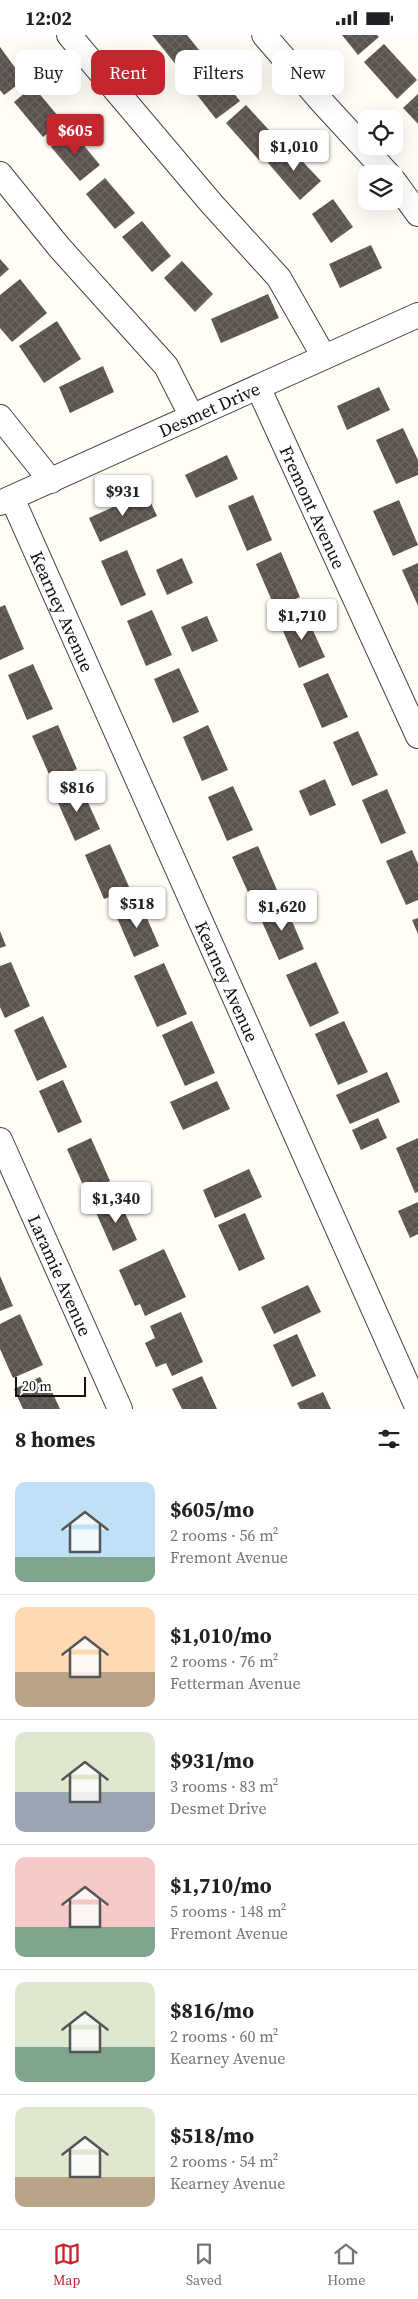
<!DOCTYPE html>
<html lang="en">
<head>
<meta charset="utf-8">
<style>
  :root { --surface:#fff; --page:#f6f6f6; --text:#202124; --muted:#757577; --line:#e0e0e0; --accent:#c4262e }
  body { margin:0; font-family:"Source Serif 4",serif; background:var(--page); color:var(--text); height:100vh; display:flex; flex-direction:column; font-size:19px; white-space:nowrap }
  * { box-sizing:border-box; margin:0 }
  p { font-size:16px; color:var(--muted) }
  .icon { flex:none; width:28px; height:28px; fill:none; stroke:currentColor; stroke-width:2; stroke-linecap:round; stroke-linejoin:round }
  .map { position:relative; height:1374px; overflow:hidden }
  .panel { display:flex; flex-direction:column; background:var(--surface); flex:1 }
  .panel>* { flex:none }
  .hud { position:absolute; left:15px; top:15px; width:389px; height:45px; display:flex; gap:10px }
  .controls { position:absolute; left:358px; top:75px; display:grid; gap:10px }
  .controls a { display:grid; place-items:center; width:45px; height:45px; border-radius:10px; background:var(--surface); box-shadow:0 5px 20px #0002; font-size:25px }
  .scale { position:absolute; left:15px; bottom:12px; width:71px; box-sizing:border-box; padding-left:5px; border:2px solid #111; border-top:0; font-size:14px; line-height:18px; white-space:nowrap; color:#111; -webkit-text-stroke:4px #fff; paint-order:stroke }
  .price { position:absolute; translate:-50% -42px; padding:0 11px; border-radius:5px; background:#fff; color:#222; font-size:16px; line-height:32px; filter:drop-shadow(0 1px 2px #0008) }
  .price::after { content:''; position:absolute; left:50%; top:30px; width:15px; height:11px; margin-left:-8px; background:inherit; clip-path:polygon(0 0,100% 0,50% 100%) }
  .price.active { background:var(--accent); color:#fff }
  ul { padding:0; list-style:none }
  li { display:flex; align-items:center; gap:15px; height:125px; padding:0 15px }
  li+li { border-top:1px solid var(--line) }
  li span { display:grid; place-items:center; flex:none; width:140px; height:100px; border-radius:10px; color:#555 }
  li>.icon { margin-inline-start:auto }
  span .icon { width:60px; height:60px; fill:#fffc; stroke-width:1 }
  li b { font-size:21px }
  h2 { display:flex; justify-content:space-between; align-items:center; height:60px; padding:0 15px; font-size:21px }
  .tag { padding:0 18px; border-radius:10px; background:var(--surface); box-shadow:0 5px 20px #0002; font-size:18px; line-height:45px }
  .tag.active { background:var(--accent); color:#fff }
  .status { display:flex; justify-content:space-between; align-items:center; height:35px; padding:0 25px; background:var(--surface); direction:ltr }
  .status svg { height:14px; fill:currentColor }
  .tabs { display:flex; justify-content:space-around; align-items:center; height:70px; border-top:1px solid var(--line); background:var(--surface); font-size:14px; color:var(--muted) }
  .tabs a { display:grid; justify-items:center; gap:2px }
  .tabs .active { color:var(--accent) }
  .map>svg:first-child { display:block }
</style>
</head>
<body>
<div class="status"><b>12:02</b><svg viewBox="0 0 49 12"><path d="M0 12V9h3v3zM5 12V6h3v6zM10 12V3h3v9zM15 12V0h3v12zM26 1h20v11H26zM47 4h2v5h-2z"/></svg></div>
<div class="map">
<svg width="418" height="1374" viewBox="0 0 418 1374">
  <defs>
    <pattern id="building-cross-hatch" width="8" height="8" patternUnits="userSpaceOnUse" patternTransform="scale(1.25)"><rect width="8" height="8" fill="#5a524d"/><path d="M0 0l8 8M0 8l8-8" fill="none" stroke="#6d6662"/></pattern>
  </defs>
  <rect width="100%" height="100%" fill="#fffdf5"/>
  <g fill="url(#building-cross-hatch)">
    <path d="M 152,0 L 187,0 L 203,20 L 182,37 Z"/>
    <path d="M 342,0 L 377,0 L 379,2 L 358,20 Z"/>
    <path d="M 384,9 L 417,45 L 397,64 L 364,27 Z"/>
    <path d="M 0,12 L 24,45 L 4,60 L 0,55 Z"/>
    <path d="M 210,29 L 240,66 L 216,84 L 187,47 Z"/>
    <path d="M 33,51 L 62,86 L 43,102 L 14,67 Z"/>
    <path d="M 418,59 L 418,89 L 403,73 Z"/>
    <path d="M 246,70 L 279,106 L 259,125 L 226,88 Z"/>
    <path d="M 71,95 L 100,130 L 80,146 L 51,112 Z"/>
    <path d="M 287,110 L 321,146 L 300,165 L 268,128 Z"/>
    <path d="M 105,143 L 135,178 L 115,194 L 86,159 Z"/>
    <path d="M 333,164 L 353,192 L 331,208 L 312,179 Z"/>
    <path d="M 142,186 L 171,221 L 152,237 L 122,202 Z"/>
    <path d="M 371,210 L 382,233 L 340,253 L 329,229 Z"/>
    <path d="M 0,224 L 9,234 L 0,242 Z"/>
    <path d="M 182,226 L 213,259 L 195,277 L 164,243 Z"/>
    <path d="M 20,244 L 47,278 L 12,307 L 0,293 L 0,260 Z"/>
    <path d="M 268,259 L 279,283 L 221,308 L 211,284 Z"/>
    <path d="M 57,286 L 81,324 L 44,348 L 19,311 Z"/>
    <path d="M 103,331 L 114,357 L 70,378 L 59,352 Z"/>
    <path d="M 379,352 L 390,375 L 347,395 L 337,371 Z"/>
    <path d="M 403,393 L 418,425 L 418,440 L 396,449 L 376,405 Z"/>
    <path d="M 227,420 L 238,444 L 196,463 L 185,440 Z"/>
    <path d="M 146,457 L 157,481 L 100,507 L 89,483 Z"/>
    <path d="M 253,460 L 272,505 L 247,516 L 228,471 Z"/>
    <path d="M 399,465 L 418,510 L 393,521 L 373,476 Z"/>
    <path d="M 127,515 L 146,560 L 121,571 L 101,526 Z"/>
    <path d="M 281,517 L 300,562 L 275,573 L 256,529 Z"/>
    <path d="M 182,523 L 193,548 L 167,560 L 156,535 Z"/>
    <path d="M 418,528 L 418,571 L 402,535 Z"/>
    <path d="M 5,570 L 24,614 L 0,625 L 0,572 Z"/>
    <path d="M 152,575 L 172,620 L 146,631 L 127,586 Z"/>
    <path d="M 305,578 L 325,622 L 299,633 L 280,589 Z"/>
    <path d="M 207,581 L 218,606 L 192,617 L 181,592 Z"/>
    <path d="M 33,629 L 53,674 L 27,685 L 8,640 Z"/>
    <path d="M 179,633 L 199,677 L 173,688 L 154,644 Z"/>
    <path d="M 328,638 L 348,682 L 322,693 L 303,649 Z"/>
    <path d="M 58,690 L 77,734 L 52,746 L 32,701 Z"/>
    <path d="M 208,690 L 228,735 L 202,746 L 183,702 Z"/>
    <path d="M 358,696 L 378,740 L 352,751 L 333,707 Z"/>
    <path d="M 325,744 L 336,770 L 310,781 L 299,756 Z"/>
    <path d="M 80,750 L 100,794 L 75,806 L 55,761 Z"/>
    <path d="M 233,751 L 253,795 L 227,806 L 208,762 Z"/>
    <path d="M 387,754 L 406,798 L 381,809 L 362,765 Z"/>
    <path d="M 110,809 L 130,854 L 104,864 L 85,820 Z"/>
    <path d="M 258,811 L 277,855 L 252,866 L 232,822 Z"/>
    <path d="M 412,815 L 418,829 L 418,865 L 406,870 L 386,826 Z"/>
    <path d="M 140,867 L 159,911 L 134,922 L 115,878 Z"/>
    <path d="M 285,870 L 304,914 L 279,925 L 259,880 Z"/>
    <path d="M 418,883 L 418,899 L 412,885 Z"/>
    <path d="M 0,896 L 6,911 L 0,913 Z"/>
    <path d="M 11,927 L 30,971 L 5,983 L 0,972 L 0,931 Z"/>
    <path d="M 316,927 L 339,978 L 310,992 L 286,940 Z"/>
    <path d="M 164,928 L 187,979 L 157,992 L 134,941 Z"/>
    <path d="M 43,981 L 67,1032 L 37,1046 L 14,995 Z"/>
    <path d="M 192,986 L 215,1038 L 185,1051 L 162,1000 Z"/>
    <path d="M 344,986 L 368,1037 L 338,1050 L 315,999 Z"/>
    <path d="M 387,1037 L 400,1067 L 350,1089 L 336,1060 Z"/>
    <path d="M 63,1045 L 82,1087 L 58,1098 L 39,1056 Z"/>
    <path d="M 217,1046 L 230,1074 L 183,1095 L 170,1067 Z"/>
    <path d="M 378,1083 L 387,1103 L 361,1115 L 352,1095 Z"/>
    <path d="M 91,1103 L 110,1146 L 86,1157 L 67,1114 Z"/>
    <path d="M 418,1103 L 418,1157 L 415,1158 L 396,1113 Z"/>
    <path d="M 249,1134 L 262,1162 L 215,1183 L 203,1155 Z"/>
    <path d="M 118,1162 L 137,1205 L 113,1216 L 94,1173 Z"/>
    <path d="M 418,1167 L 418,1199 L 410,1203 L 398,1176 Z"/>
    <path d="M 245,1178 L 265,1224 L 239,1236 L 218,1190 Z"/>
    <path d="M 164,1214 L 186,1262 L 145,1281 L 140,1269 L 135,1271 L 119,1235 Z"/>
    <path d="M 0,1241 L 13,1271 L 0,1276 Z"/>
    <path d="M 308,1250 L 321,1277 L 274,1299 L 261,1272 Z"/>
    <path d="M 181,1277 L 203,1327 L 172,1341 L 166,1328 L 156,1332 L 145,1308 L 155,1303 L 150,1291 Z"/>
    <path d="M 20,1279 L 43,1330 L 13,1343 L 0,1314 L 0,1289 Z"/>
    <path d="M 297,1299 L 316,1341 L 292,1352 L 273,1310 Z"/>
    <path d="M 202,1341 L 217,1374 L 182,1374 L 172,1354 Z"/>
    <path d="M 40,1342 L 46,1354 L 50,1352 L 60,1374 L 23,1374 L 14,1354 Z"/>
    <path d="M 323,1357 L 331,1374 L 300,1374 L 297,1368 Z"/>
  </g>
  <g fill="none" stroke-linecap="round" stroke-linejoin="round">
    <g stroke="#444" stroke-width="26">
      <g id="minor">
        <path d="M 69,0 L 211,168 L 279,243 L 324,322"/>
        <path d="M 264,0 L 321,66 L 388,139"/>
        <path d="M 0,139 L 59,212 L 166,331 L 192,382"/>
        <path d="M 394,146 L 418,179"/>
        <path id="s1" d="M 258,352 L 418,701"/>
        <path d="M 0,382 L 51,446"/>
        <path id="s2" d="M 12,463 L 418,1374"/>
        <path id="s3" d="M 0,468 L 418,280"/>
        <path id="s4" d="M 0,1105 L 120,1374"/>
      </g>
    </g>
    <use href="#minor" stroke="#fff" stroke-width="24"/>
  </g>
  <g text-anchor="middle" dominant-baseline="central" stroke-width="5" stroke-linejoin="round" paint-order="stroke">
    <g font-size="18" fill="#111" stroke="#fff">
      <text stroke="none"><textPath href="#s3" startOffset="229">Desmet Drive</textPath></text>
      <text stroke="none"><textPath href="#s1" startOffset="132">Fremont Avenue</textPath></text>
      <text stroke="none"><textPath href="#s2" startOffset="124">Kearney Avenue</textPath></text>
      <text stroke="none"><textPath href="#s2" startOffset="529">Kearney Avenue</textPath></text>
      <text stroke="none"><textPath href="#s4" startOffset="148">Laramie Avenue</textPath></text>
    </g>
  </g>
</svg>
<div class="controls">
<a><svg class="icon" aria-label="locate" viewBox="0 0 24 24"><circle cx="12" cy="12" r="6"/><path d="M12 2v4M12 18v4M2 12h4M18 12h4"/></svg></a>
<a><svg class="icon" aria-label="layers" viewBox="0 0 24 24"><path d="M12 4l9 5-9 5-9-5zM3 14l9 5 9-5"/></svg></a>
</div>
<div class="scale">20 m</div>
<b class="price active" style="left:75px;top:121px">$605</b>
<b class="price" style="left:294px;top:137px">$1,010</b>
<b class="price" style="left:123px;top:482px">$931</b>
<b class="price" style="left:302px;top:606px">$1,710</b>
<b class="price" style="left:77px;top:778px">$816</b>
<b class="price" style="left:137px;top:894px">$518</b>
<b class="price" style="left:282px;top:897px">$1,620</b>
<b class="price" style="left:116px;top:1189px">$1,340</b>
<div class="hud">
<a class="tag">Buy</a>
<a class="tag active">Rent</a>
<a class="tag">Filters</a>
<a class="tag">New</a>
</div>
</div>
<section class="panel">
<h2>8 homes<svg class="icon" aria-label="filters" viewBox="0 0 24 24"><path d="M4 7h16M4 17h16"/><circle cx="9" cy="7" r="2"/><circle cx="15" cy="17" r="2"/></svg></h2>
<ul>
<li><span style="background:linear-gradient(#bfe0f5 75%,#7fa58c 0)"><svg class="icon" aria-label="home" viewBox="0 0 24 24"><path d="M3 11l9-7 9 7M6 9v11h12V9"/></svg></span><div><b>$605/mo</b><p>2 rooms · 56 m²</p><p>Fremont Avenue</p></div></li>
<li><span style="background:linear-gradient(#ffd9b3 65%,#b9a48a 0)"><svg class="icon" aria-label="home" viewBox="0 0 24 24"><path d="M3 11l9-7 9 7M6 9v11h12V9"/></svg></span><div><b>$1,010/mo</b><p>2 rooms · 76 m²</p><p>Fetterman Avenue</p></div></li>
<li><span style="background:linear-gradient(#dfe7d0 60%,#9aa5b1 0)"><svg class="icon" aria-label="home" viewBox="0 0 24 24"><path d="M3 11l9-7 9 7M6 9v11h12V9"/></svg></span><div><b>$931/mo</b><p>3 rooms · 83 m²</p><p>Desmet Drive</p></div></li>
<li><span style="background:linear-gradient(#f6c9c9 70%,#7fa58c 0)"><svg class="icon" aria-label="home" viewBox="0 0 24 24"><path d="M3 11l9-7 9 7M6 9v11h12V9"/></svg></span><div><b>$1,710/mo</b><p>5 rooms · 148 m²</p><p>Fremont Avenue</p></div></li>
<li><span style="background:linear-gradient(#dfe7d0 65%,#7fa58c 0)"><svg class="icon" aria-label="home" viewBox="0 0 24 24"><path d="M3 11l9-7 9 7M6 9v11h12V9"/></svg></span><div><b>$816/mo</b><p>2 rooms · 60 m²</p><p>Kearney Avenue</p></div></li>
<li><span style="background:linear-gradient(#dfe7d0 70%,#b9a48a 0)"><svg class="icon" aria-label="home" viewBox="0 0 24 24"><path d="M3 11l9-7 9 7M6 9v11h12V9"/></svg></span><div><b>$518/mo</b><p>2 rooms · 54 m²</p><p>Kearney Avenue</p></div></li>
</ul>
</section>
<nav class="tabs">
<a class="active"><svg class="icon" aria-label="map" viewBox="0 0 24 24"><path d="M3 6l6-2 6 2 6-2v14l-6 2-6-2-6 2zM9 4v14M15 6v14"/></svg>Map</a>
<a><svg class="icon" aria-label="saved" viewBox="0 0 24 24"><path d="M7 4h10v16l-5-4-5 4z"/></svg>Saved</a>
<a><svg class="icon" aria-label="home" viewBox="0 0 24 24"><path d="M3 11l9-7 9 7M6 9v11h12V9"/></svg>Home</a>
</nav>
</body>
</html>
